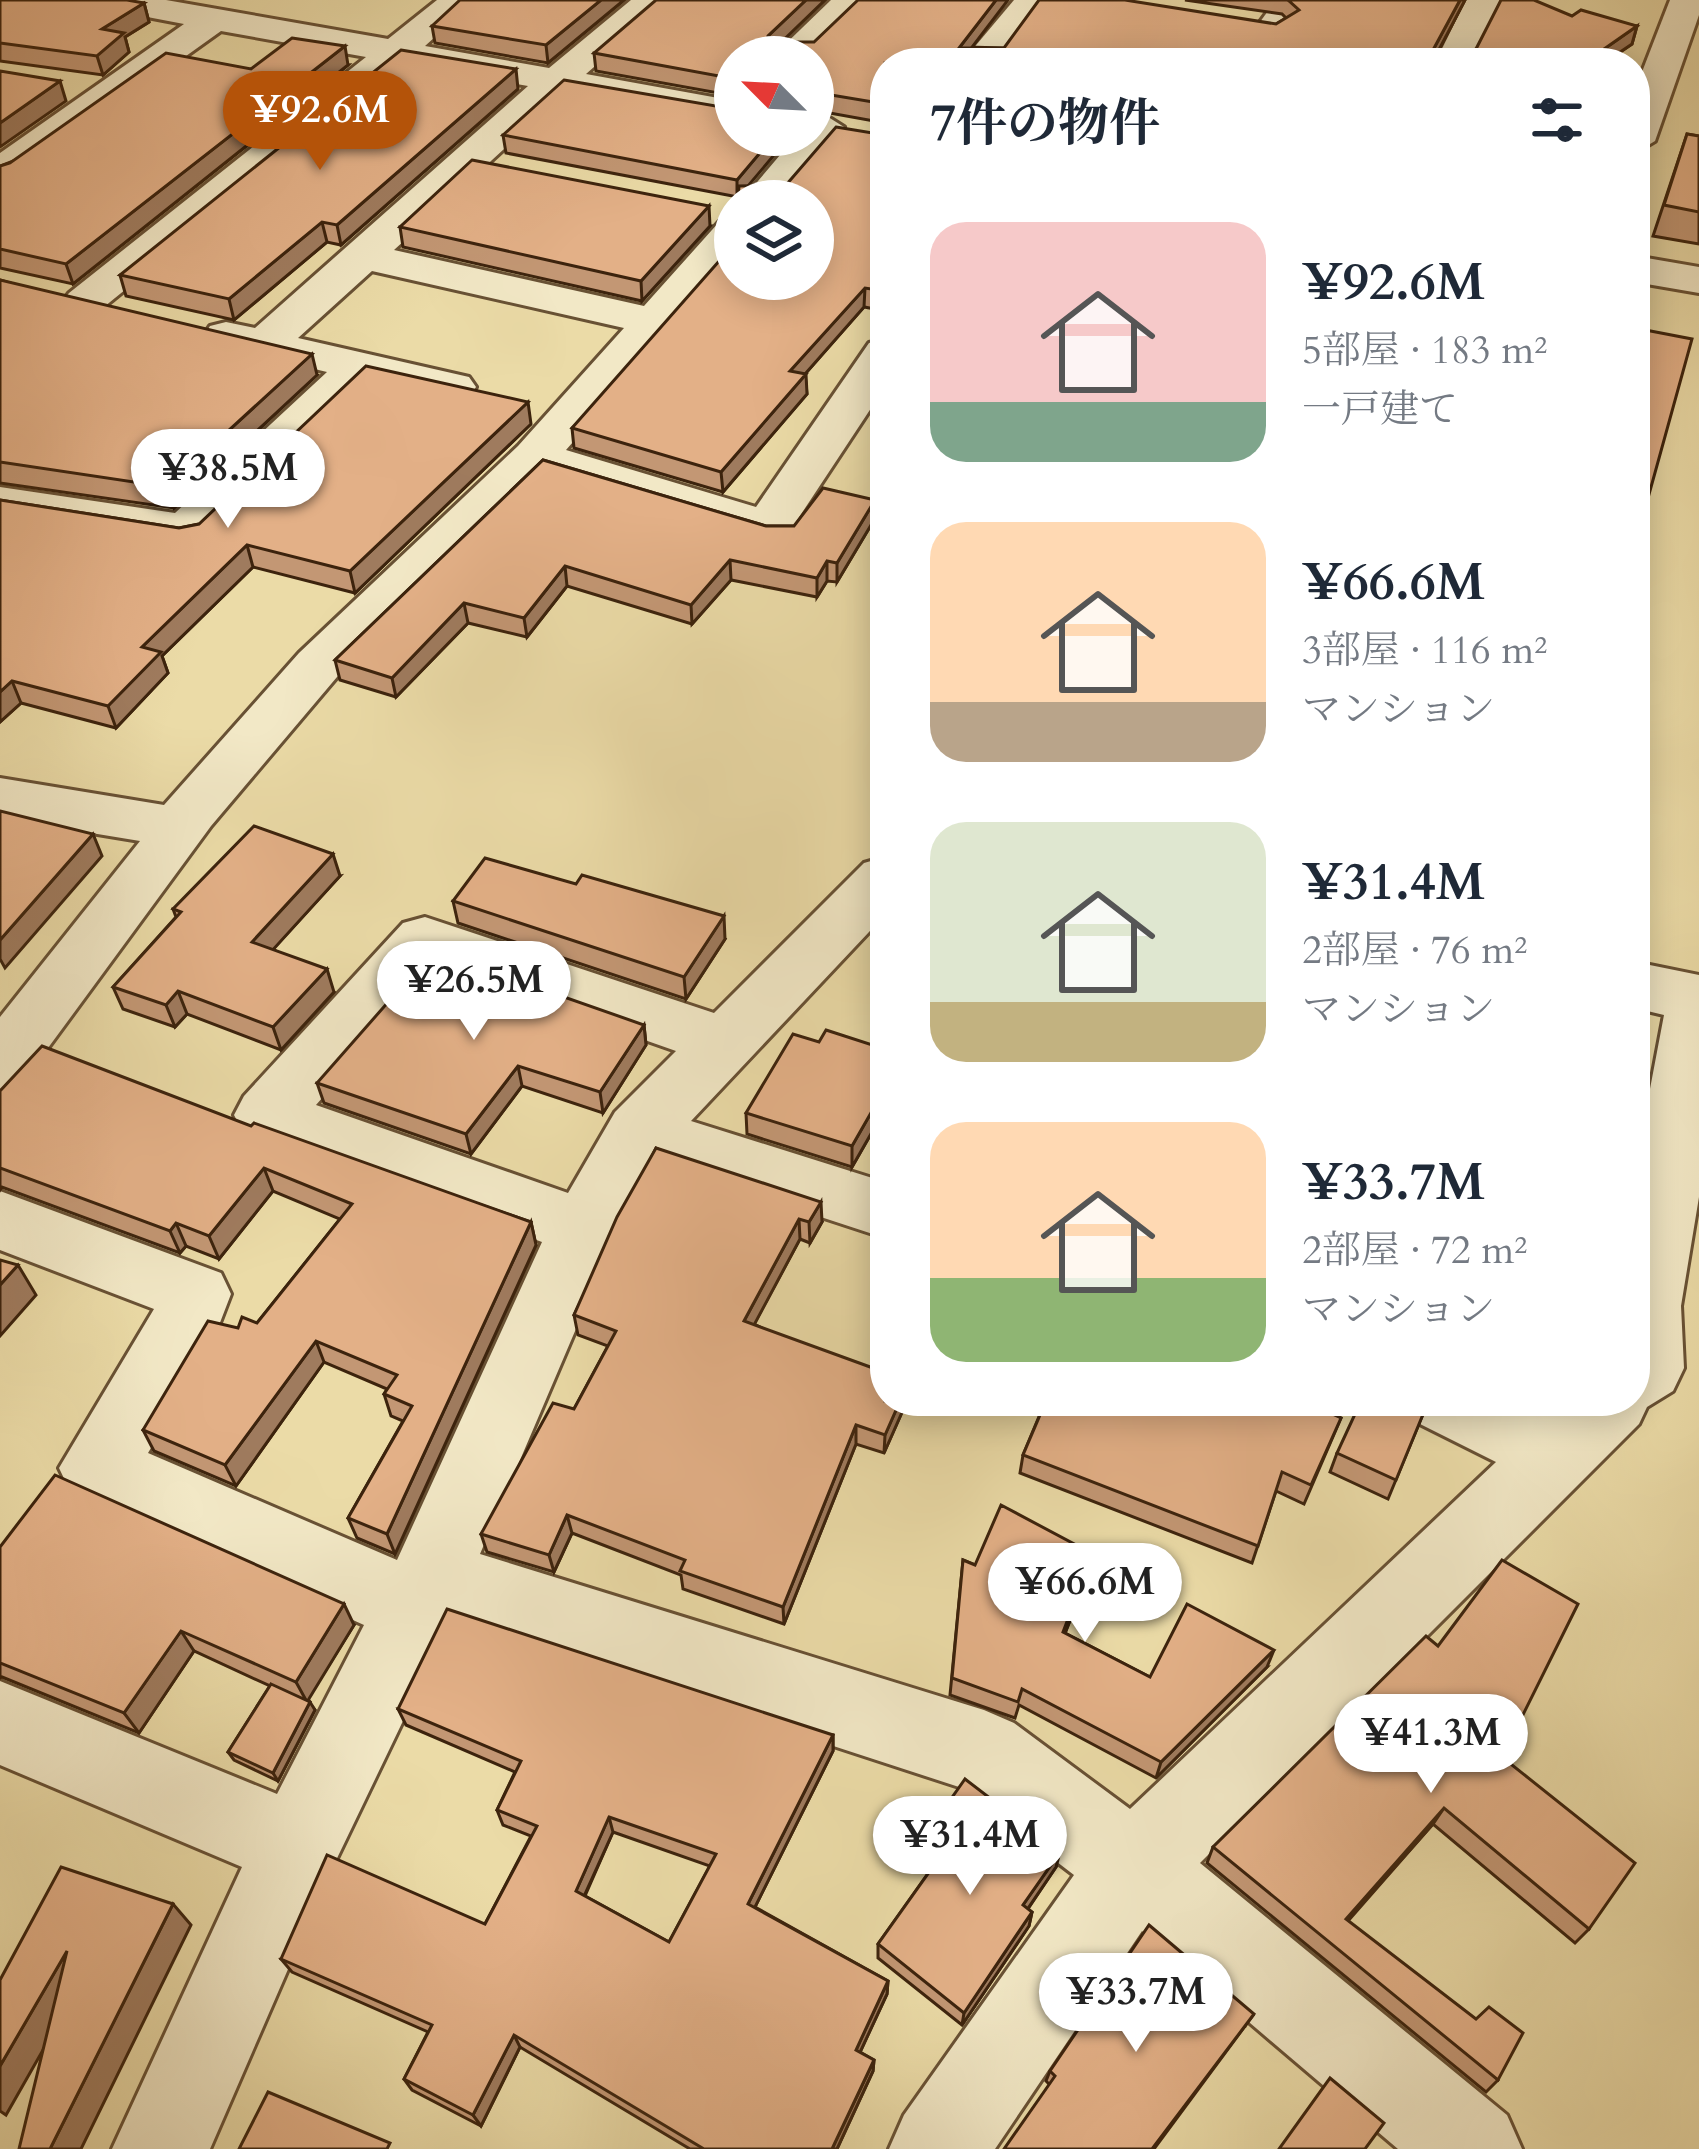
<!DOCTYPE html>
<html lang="ja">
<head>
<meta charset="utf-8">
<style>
  :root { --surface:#fff; --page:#f2f2f3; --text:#1f2937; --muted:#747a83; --accent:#b45309 }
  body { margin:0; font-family:Cardo,"Noto Serif JP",serif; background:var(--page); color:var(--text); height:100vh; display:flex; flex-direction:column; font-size:45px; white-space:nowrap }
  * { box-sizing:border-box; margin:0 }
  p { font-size:39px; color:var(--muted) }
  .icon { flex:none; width:66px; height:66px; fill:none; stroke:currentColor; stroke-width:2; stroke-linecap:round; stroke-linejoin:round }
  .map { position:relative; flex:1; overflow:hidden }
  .panel { position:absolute; left:870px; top:48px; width:780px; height:1368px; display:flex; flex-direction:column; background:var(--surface); border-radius:48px; box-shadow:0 6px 30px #0003 }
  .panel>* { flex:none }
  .needle { width:78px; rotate:294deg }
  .controls { position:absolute; left:714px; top:36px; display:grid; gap:24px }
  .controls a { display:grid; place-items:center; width:120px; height:120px; border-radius:50%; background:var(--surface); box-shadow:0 6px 30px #0003; font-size:60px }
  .price { position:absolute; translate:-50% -102px; padding:0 27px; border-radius:42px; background:#fff; color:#222; font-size:39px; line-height:78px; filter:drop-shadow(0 3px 6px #0008) }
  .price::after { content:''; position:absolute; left:50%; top:72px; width:36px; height:27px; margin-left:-18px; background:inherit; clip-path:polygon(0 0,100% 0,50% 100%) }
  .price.selected { background:var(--accent); color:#fff }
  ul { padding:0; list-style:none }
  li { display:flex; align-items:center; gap:36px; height:300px; padding:0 60px }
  li span { display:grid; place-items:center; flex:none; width:336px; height:240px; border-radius:36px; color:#555 }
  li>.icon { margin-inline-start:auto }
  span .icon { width:144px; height:144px; fill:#fffc; stroke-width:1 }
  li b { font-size:51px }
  h2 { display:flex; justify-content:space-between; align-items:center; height:144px; padding:0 60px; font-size:51px }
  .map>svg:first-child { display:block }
</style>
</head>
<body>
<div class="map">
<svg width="1699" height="2149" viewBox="0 0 1699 2149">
  <rect width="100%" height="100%" fill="#ebdba7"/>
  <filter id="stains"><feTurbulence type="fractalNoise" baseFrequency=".00167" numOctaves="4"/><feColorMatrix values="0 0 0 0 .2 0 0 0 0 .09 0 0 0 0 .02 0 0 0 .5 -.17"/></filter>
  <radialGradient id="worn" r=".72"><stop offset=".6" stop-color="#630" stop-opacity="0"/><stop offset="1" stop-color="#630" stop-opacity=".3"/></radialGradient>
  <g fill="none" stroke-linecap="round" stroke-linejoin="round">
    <g stroke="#685134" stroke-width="6">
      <g id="minor">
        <path d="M 90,0 L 166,0 L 388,39 L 437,0 L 476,0 L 425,46 L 549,68 L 631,0 L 670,0 L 586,74 L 735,101 L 735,123 L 565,93 L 394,250 L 644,306 L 720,221 L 735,218 L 735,256 L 566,450 L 756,507 L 869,343 L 885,339 L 885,387 L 786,537 L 768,541 L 750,537 L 544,474 L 337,677 L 211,826 L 23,1082 L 0,1089 L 0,1017 L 140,841 L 0,818 L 0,778 L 164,805 L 299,653 L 518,446 L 624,328 L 372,271 L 298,338 L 469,377 L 476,387 L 469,397 L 453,401 L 370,382 L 204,541 L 186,545 L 0,517 L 0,487 L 175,513 L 327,372 L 210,344 L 204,335 L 210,326 L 226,322 L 255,328 L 528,86 L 403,64 L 99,311 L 69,311 L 62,302 L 69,293 L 366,57 L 221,31 L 14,179 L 0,183 L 0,153 L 184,24 L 95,7 Z"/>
        <path d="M 831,0 L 869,0 L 811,57 L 772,57 Z"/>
        <path d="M 1014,0 L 1050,0 L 999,63 L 961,63 Z"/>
        <path d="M 1276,0 L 1311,0 L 1267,63 L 1230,63 Z"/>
        <path d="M 1466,0 L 1500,0 L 1471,63 L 1435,63 Z"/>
        <path d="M 1670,0 L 1699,0 L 1699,15 L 1655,141 L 1635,153 L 1635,90 Z"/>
        <path d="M 825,115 L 844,127 L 783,201 L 741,201 L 797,135 L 813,135 L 813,118 Z"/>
        <path d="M 1635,256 L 1699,267 L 1699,293 L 1635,282 Z"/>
        <path d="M 885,857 L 885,915 L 691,1121 L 885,1182 L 885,1238 L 656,1163 L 616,1235 L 480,1554 L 984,1710 L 1014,1723 L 1130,1809 L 1496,1462 L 1420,1424 L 1409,1401 L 1523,1401 L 1548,1413 L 1561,1401 L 1635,1401 L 1635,1168 L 1664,1015 L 1635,1008 L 1635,962 L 1699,975 L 1699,1197 L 1681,1306 L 1684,1368 L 1673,1391 L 1647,1407 L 1639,1424 L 1200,1863 L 1507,2115 L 1522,2149 L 1398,2149 L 1142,1931 L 995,2149 L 889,2149 L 904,2115 L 1074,1875 L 959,1787 L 451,1621 L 328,1877 L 210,2149 L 112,2149 L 242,1867 L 0,1765 L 0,1681 L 277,1794 L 364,1625 L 71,1493 L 59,1468 L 154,1309 L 0,1250 L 0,1191 L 221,1273 L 231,1294 L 211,1346 L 148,1453 L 397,1560 L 542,1242 L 244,1134 L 234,1115 L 244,1096 L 403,923 L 425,917 L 714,1013 L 864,863 ZM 437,967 L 676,1051 L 615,1112 L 568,1193 L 316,1105 Z"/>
      </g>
    </g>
    <use href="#minor" fill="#f2e8c6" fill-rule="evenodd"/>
  </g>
  <g fill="#c39774" stroke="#3c230d" stroke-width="3" fill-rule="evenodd">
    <path d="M 0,0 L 144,3 L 149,22 L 125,37 L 129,52 L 103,75 L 0,61 Z"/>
    <path d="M 624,0 L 548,63 L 435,43 L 432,26 Z"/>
    <path d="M 825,0 L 781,42 L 1004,48 L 1276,24 L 1286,18 L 1282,14 L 1185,0 L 1465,0 L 1432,63 L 885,63 L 885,123 L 813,110 L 813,57 L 735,57 L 735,96 L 596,71 L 594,53 Z"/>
    <path d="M 1572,16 L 1637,26 L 1632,44 L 1604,63 L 1473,63 L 1476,49 Z"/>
    <path d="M 348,65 L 73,284 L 0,268 L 0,166 L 251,69 Z"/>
    <path d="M 518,89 L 341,245 L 327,242 L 234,320 L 126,296 L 120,275 Z"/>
    <path d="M 733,109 L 748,186 L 786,185 L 885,135 L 885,311 L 864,307 L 805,374 L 807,394 L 723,492 L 574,448 L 572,428 L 735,279 L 738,197 L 506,153 L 503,135 Z"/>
    <path d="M 1687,134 L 1699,136 L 1699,244 L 1653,236 Z"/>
    <path d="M 710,226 L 642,301 L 403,247 L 400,227 Z"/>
    <path d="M 0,280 L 317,375 L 174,508 L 0,483 Z"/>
    <path d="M 531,424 L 355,593 L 253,567 L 162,656 L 168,673 L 116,728 L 21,703 L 0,722 L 0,500 L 179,528 L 199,524 Z"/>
    <path d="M 543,460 L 766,526 L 794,526 L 875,500 L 874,520 L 837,582 L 827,581 L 817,597 L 731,580 L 692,624 L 567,586 L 527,637 L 468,623 L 396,697 L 340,680 L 335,660 Z"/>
    <path d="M 340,876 L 273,949 L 334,992 L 281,1050 L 187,1014 L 175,1027 L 123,1009 L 113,987 L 176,917 L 173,909 Z"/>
    <path d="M 576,884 L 725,939 L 686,999 L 458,923 L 453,901 Z"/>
    <path d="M 644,1025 L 646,1045 L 603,1113 L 522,1086 L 471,1154 L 324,1103 L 317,1083 Z"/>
    <path d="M 819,1042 L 885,1049 L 885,1136 L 872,1132 L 852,1167 L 747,1134 L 746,1113 Z"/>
    <path d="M 0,1091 L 251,1126 L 531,1222 L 536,1245 L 395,1554 L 357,1538 L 348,1518 L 403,1421 L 391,1416 L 384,1394 L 387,1389 L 324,1362 L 236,1486 L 154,1451 L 143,1430 L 238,1328 L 257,1323 L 340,1219 L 273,1191 L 219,1259 L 186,1246 L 180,1253 L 2,1187 L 0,1190 Z"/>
    <path d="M 656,1148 L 822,1222 L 810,1243 L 800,1239 L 754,1324 L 907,1401 L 884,1453 L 856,1444 L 784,1624 L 683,1589 L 681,1575 L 572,1533 L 554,1572 L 487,1552 L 481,1534 L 574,1409 L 608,1346 L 578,1335 L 574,1315 Z"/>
    <path d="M 1025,1401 L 1304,1401 L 1341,1418 L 1304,1504 L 1276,1491 L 1252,1563 L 1020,1473 L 1023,1455 L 1043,1407 Z"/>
    <path d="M 1426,1407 L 1388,1499 L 1330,1472 L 1337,1453 Z"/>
    <path d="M 0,1547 L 354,1625 L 307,1700 L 315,1710 L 278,1781 L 234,1760 L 228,1752 L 270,1686 L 194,1651 L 139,1733 L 2,1677 L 0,1678 Z"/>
    <path d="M 963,1560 L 975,1565 L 1089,1572 L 1065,1633 L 1150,1677 L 1267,1667 L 1156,1778 L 1019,1705 L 1015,1718 L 950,1695 Z"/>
    <path d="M 398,1709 L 833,1735 L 833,1751 L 755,1907 L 888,1981 L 887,1994 L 860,2052 L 874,2060 L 873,2071 L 837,2149 L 690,2149 L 520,2047 L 481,2126 L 412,2090 L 404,2079 L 428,2032 L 292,1972 L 281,1959 L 485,1924 L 531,1836 L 503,1825 L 497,1810 L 515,1772 L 406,1725 ZM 613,1832 L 710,1866 L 669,1942 L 585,1896 Z"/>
    <path d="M 1502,1757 L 1589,1929 L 1575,1943 L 1433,1824 L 1348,1921 L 1498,2080 L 1486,2092 L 1207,1863 L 1213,1847 Z"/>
    <path d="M 939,1816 L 1056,1867 L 1028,1909 L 1032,1912 L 1029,1926 L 962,2025 L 878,1958 L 878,1944 L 951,1841 L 938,1831 Z"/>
    <path d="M 1246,2026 L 1049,2084 L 1046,2081 L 1050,2071 Z"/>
  </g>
  <g fill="#9f7b5e" stroke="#3c230d" stroke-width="3">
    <path d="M 601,0 L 624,0 L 548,63 L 546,45 Z"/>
    <path d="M 806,0 L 825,0 L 769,54 L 768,36 Z"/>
    <path d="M 996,0 L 1008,0 L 960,63 L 959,48 Z"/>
    <path d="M 1460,0 L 1465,0 L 1432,63 L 1426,63 Z"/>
    <path d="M 144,3 L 149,22 L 125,37 L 129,52 L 103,75 L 97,56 L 102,29 Z"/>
    <path d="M 1637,26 L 1632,44 L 1604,63 L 1584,63 Z"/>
    <path d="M 345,46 L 348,65 L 73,284 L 66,264 Z"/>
    <path d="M 516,69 L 518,89 L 341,245 L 337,225 Z"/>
    <path d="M 60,81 L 66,101 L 0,147 L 0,123 Z"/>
    <path d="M 775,135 L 791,135 L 737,199 L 737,180 Z"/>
    <path d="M 709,206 L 710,226 L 642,301 L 641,281 Z"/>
    <path d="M 322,222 L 327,242 L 234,320 L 229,299 Z"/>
    <path d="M 865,288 L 864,307 L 791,390 L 790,371 Z"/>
    <path d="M 312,354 L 317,375 L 174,508 L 167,487 Z"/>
    <path d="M 806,374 L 807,394 L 723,492 L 721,472 Z"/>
    <path d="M 528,402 L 531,424 L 355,593 L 350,571 Z"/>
    <path d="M 875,500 L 874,520 L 837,582 L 837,563 Z"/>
    <path d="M 247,545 L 253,567 L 162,656 L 168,673 L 116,728 L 108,706 L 142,647 Z"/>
    <path d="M 730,560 L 731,580 L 692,624 L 691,605 Z"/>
    <path d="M 827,561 L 827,581 L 817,597 L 817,578 Z"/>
    <path d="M 565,566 L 567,586 L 527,637 L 524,618 Z"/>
    <path d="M 464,603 L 468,623 L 396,697 L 392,678 Z"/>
    <path d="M 12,681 L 21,703 L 0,722 L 0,692 Z"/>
    <path d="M 93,834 L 102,856 L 5,968 L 0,959 L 0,940 Z"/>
    <path d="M 333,854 L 340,876 L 260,964 L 252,942 Z"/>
    <path d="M 724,916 L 725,939 L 686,999 L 684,977 Z"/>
    <path d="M 327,969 L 334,992 L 281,1050 L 273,1027 Z"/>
    <path d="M 178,991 L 187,1014 L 175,1027 L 166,1005 Z"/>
    <path d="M 644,1025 L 646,1045 L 603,1113 L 600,1092 Z"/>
    <path d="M 518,1066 L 522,1086 L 471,1154 L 466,1134 Z"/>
    <path d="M 872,1111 L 872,1132 L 852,1167 L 852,1146 Z"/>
    <path d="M 264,1168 L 273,1191 L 219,1259 L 209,1236 Z"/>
    <path d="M 821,1202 L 822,1222 L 810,1243 L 809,1222 Z"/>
    <path d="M 799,1219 L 800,1239 L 746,1340 L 744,1321 Z"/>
    <path d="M 531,1222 L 536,1245 L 395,1554 L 387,1534 Z"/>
    <path d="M 176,1223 L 186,1246 L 180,1253 L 170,1231 Z"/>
    <path d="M 18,1265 L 36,1295 L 0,1336 L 0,1285 Z"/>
    <path d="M 316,1341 L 324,1362 L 236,1486 L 225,1465 Z"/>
    <path d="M 900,1401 L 907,1401 L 884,1453 L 885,1435 Z"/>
    <path d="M 856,1425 L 856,1444 L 784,1624 L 783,1607 Z"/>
    <path d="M 567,1515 L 572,1533 L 554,1572 L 549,1555 Z"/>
    <path d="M 1093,1554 L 1089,1572 L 1059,1649 L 1063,1632 Z"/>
    <path d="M 344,1604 L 354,1625 L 307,1702 L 296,1682 Z"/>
    <path d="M 181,1631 L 194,1651 L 139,1733 L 124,1713 Z"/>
    <path d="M 1274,1650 L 1267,1667 L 1156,1778 L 1161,1762 Z"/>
    <path d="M 310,1702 L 315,1710 L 278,1781 L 273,1773 Z"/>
    <path d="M 833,1735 L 833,1751 L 750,1917 L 748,1904 Z"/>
    <path d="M 1444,1808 L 1433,1824 L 1336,1933 L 1346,1919 Z"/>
    <path d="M 609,1817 L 613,1832 L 580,1905 L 576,1891 Z"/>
    <path d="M 1060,1852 L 1056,1867 L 1020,1920 L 1023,1905 Z"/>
    <path d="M 173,1904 L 191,1925 L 81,2149 L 50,2149 Z"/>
    <path d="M 1032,1912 L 1029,1926 L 962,2025 L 964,2013 Z"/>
    <path d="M 67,1951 L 88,1971 L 6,2115 L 0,2111 L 0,2066 Z"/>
    <path d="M 888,1981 L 887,1994 L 856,2061 L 856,2050 Z"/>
    <path d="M 1254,2014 L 1154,2149 L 1152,2149 Z"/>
    <path d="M 514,2035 L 520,2047 L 481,2126 L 473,2115 Z"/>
    <path d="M 874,2060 L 873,2071 L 837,2149 L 832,2149 Z"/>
  </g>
  <g fill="#e3b087" stroke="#3c230d" stroke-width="3" fill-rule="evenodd">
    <path d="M 0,0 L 127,0 L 144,3 L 102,29 L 124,33 L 97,56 L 0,43 Z"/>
    <path d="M 460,0 L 601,0 L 546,45 L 432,26 Z"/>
    <path d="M 656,0 L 806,0 L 768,36 L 768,42 L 814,42 L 858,0 L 996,0 L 959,48 L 1004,48 L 1039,0 L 1125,0 L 1276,24 L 1299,10 L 1288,0 L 1460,0 L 1426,63 L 885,63 L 885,104 L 813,92 L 813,57 L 735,57 L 735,79 L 594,53 Z"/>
    <path d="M 1501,0 L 1534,0 L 1572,16 L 1581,10 L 1637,26 L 1584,63 L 1553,63 L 1476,49 Z"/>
    <path d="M 292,38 L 345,46 L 66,264 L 0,249 L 0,166 L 10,163 L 166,53 L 251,69 Z"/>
    <path d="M 401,50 L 516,69 L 337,225 L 322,222 L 229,299 L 120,275 Z"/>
    <path d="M 0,71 L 60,81 L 0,123 Z"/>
    <path d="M 564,80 L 733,109 L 735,108 L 735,135 L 775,135 L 737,180 L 503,135 Z"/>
    <path d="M 836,127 L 885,135 L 885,291 L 865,288 L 790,371 L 806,374 L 721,472 L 572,428 L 735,243 L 735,279 L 813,279 L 813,201 L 738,201 L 739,186 L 786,185 Z"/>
    <path d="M 1687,134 L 1699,136 L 1699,212 L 1664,205 Z"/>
    <path d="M 472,160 L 709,206 L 641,281 L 400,227 Z"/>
    <path d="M 0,280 L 312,354 L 167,487 L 0,462 Z"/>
    <path d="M 1635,328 L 1692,339 L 1635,545 Z"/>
    <path d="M 366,366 L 528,402 L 350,571 L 247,545 L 142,647 L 161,652 L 108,706 L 12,681 L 0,692 L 0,500 L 179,528 L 199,524 Z"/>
    <path d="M 543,460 L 766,526 L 794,526 L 823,488 L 875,500 L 837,563 L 827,561 L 817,578 L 730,560 L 691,605 L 565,566 L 524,618 L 464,603 L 392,678 L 335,660 Z"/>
    <path d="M 0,811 L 93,834 L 0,940 Z"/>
    <path d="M 254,826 L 333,854 L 252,942 L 327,969 L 273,1027 L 178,991 L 166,1005 L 113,987 L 181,912 L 173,909 Z"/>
    <path d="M 485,858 L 576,884 L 582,875 L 724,916 L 684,977 L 453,901 Z"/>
    <path d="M 433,951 L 644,1025 L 600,1092 L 518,1066 L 466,1134 L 317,1083 Z"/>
    <path d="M 826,1030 L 885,1049 L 885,1115 L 872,1111 L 852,1146 L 746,1113 L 793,1034 L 819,1042 Z"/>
    <path d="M 42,1046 L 251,1126 L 254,1123 L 531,1222 L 387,1534 L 348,1518 L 412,1406 L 384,1394 L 397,1375 L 316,1341 L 225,1465 L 143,1430 L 208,1321 L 238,1328 L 242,1317 L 257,1323 L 352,1204 L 264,1168 L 209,1236 L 176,1223 L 170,1231 L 0,1168 L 0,1091 Z"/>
    <path d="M 656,1148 L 821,1202 L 809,1222 L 799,1219 L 744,1321 L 873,1368 L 885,1337 L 885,1401 L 900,1401 L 885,1435 L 856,1425 L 783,1607 L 680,1571 L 685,1560 L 567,1515 L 549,1555 L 481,1534 L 553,1403 L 574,1409 L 616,1331 L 574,1315 L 617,1217 Z"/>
    <path d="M 0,1260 L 18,1265 L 0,1285 Z"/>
    <path d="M 1046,1401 L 1304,1401 L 1341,1418 L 1311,1485 L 1282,1472 L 1258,1546 L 1023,1455 Z"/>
    <path d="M 1361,1401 L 1424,1401 L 1426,1407 L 1396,1480 L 1337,1453 Z"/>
    <path d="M 55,1475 L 344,1604 L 296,1682 L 181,1631 L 124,1713 L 0,1663 L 0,1547 Z"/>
    <path d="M 1001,1505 L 1093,1554 L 1063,1632 L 1150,1677 L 1187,1604 L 1274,1650 L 1161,1762 L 1022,1689 L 1018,1702 L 952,1678 L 963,1560 L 975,1565 Z"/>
    <path d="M 1502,1560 L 1578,1604 L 1502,1757 L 1635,1863 L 1589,1929 L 1444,1808 L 1346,1919 L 1476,2019 L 1489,2007 L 1523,2033 L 1498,2080 L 1213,1847 L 1426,1636 L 1438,1646 Z"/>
    <path d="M 447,1609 L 833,1735 L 748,1904 L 888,1981 L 856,2050 L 874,2060 L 832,2149 L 704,2149 L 514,2035 L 473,2115 L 404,2079 L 432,2025 L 281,1959 L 327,1855 L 485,1924 L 537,1826 L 497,1810 L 521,1761 L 398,1709 ZM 609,1817 L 716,1854 L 669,1942 L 576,1891 Z"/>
    <path d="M 271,1684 L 310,1702 L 273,1773 L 228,1752 Z"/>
    <path d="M 965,1779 L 1060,1852 L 1023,1905 L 1032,1912 L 964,2013 L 878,1944 L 959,1830 L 939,1816 Z"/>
    <path d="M 61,1867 L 173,1904 L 50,2149 L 19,2149 L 67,1951 L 0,2066 L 0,1980 Z"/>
    <path d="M 1149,1925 L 1254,2014 L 1152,2149 L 1004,2149 L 1055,2076 L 1050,2071 Z"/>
    <path d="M 1330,2078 L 1384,2123 L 1365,2149 L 1279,2149 Z"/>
    <path d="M 268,2092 L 390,2143 L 387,2149 L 239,2149 Z"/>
  </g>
  <rect width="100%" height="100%" filter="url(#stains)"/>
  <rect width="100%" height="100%" fill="url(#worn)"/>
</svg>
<div class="controls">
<a><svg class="needle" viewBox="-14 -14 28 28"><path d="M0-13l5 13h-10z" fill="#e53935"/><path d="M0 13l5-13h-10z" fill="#747a83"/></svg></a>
<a><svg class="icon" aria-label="layers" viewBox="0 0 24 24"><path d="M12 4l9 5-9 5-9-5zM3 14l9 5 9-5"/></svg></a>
</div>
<b class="price selected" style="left:320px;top:173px">¥92.6M</b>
<b class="price" style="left:228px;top:531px">¥38.5M</b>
<b class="price" style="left:474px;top:1043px">¥26.5M</b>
<b class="price" style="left:1085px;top:1645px">¥66.6M</b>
<b class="price" style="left:1431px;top:1796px">¥41.3M</b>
<b class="price" style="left:970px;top:1898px">¥31.4M</b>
<b class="price" style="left:1136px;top:2055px">¥33.7M</b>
<section class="panel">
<h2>7件の物件<svg class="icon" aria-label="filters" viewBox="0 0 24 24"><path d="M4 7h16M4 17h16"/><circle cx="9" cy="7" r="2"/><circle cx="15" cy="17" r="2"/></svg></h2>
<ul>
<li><span style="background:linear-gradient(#f6c9c9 75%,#7fa58c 0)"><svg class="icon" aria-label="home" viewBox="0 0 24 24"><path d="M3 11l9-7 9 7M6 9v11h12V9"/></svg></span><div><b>¥92.6M</b><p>5部屋 · 183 m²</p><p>一戸建て</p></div></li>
<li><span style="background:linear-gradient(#ffd9b3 75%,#b9a48a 0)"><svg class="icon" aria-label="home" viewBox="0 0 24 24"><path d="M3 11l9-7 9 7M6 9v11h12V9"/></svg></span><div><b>¥66.6M</b><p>3部屋 · 116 m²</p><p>マンション</p></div></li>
<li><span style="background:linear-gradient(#dfe7d0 75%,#c2b280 0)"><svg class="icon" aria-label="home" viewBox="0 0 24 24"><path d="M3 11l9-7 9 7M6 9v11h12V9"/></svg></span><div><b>¥31.4M</b><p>2部屋 · 76 m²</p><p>マンション</p></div></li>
<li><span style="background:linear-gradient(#ffd9b3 65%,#8fb573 0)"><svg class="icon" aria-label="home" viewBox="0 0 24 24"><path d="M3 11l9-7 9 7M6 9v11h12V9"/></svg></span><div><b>¥33.7M</b><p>2部屋 · 72 m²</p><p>マンション</p></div></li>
</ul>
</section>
</div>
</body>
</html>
